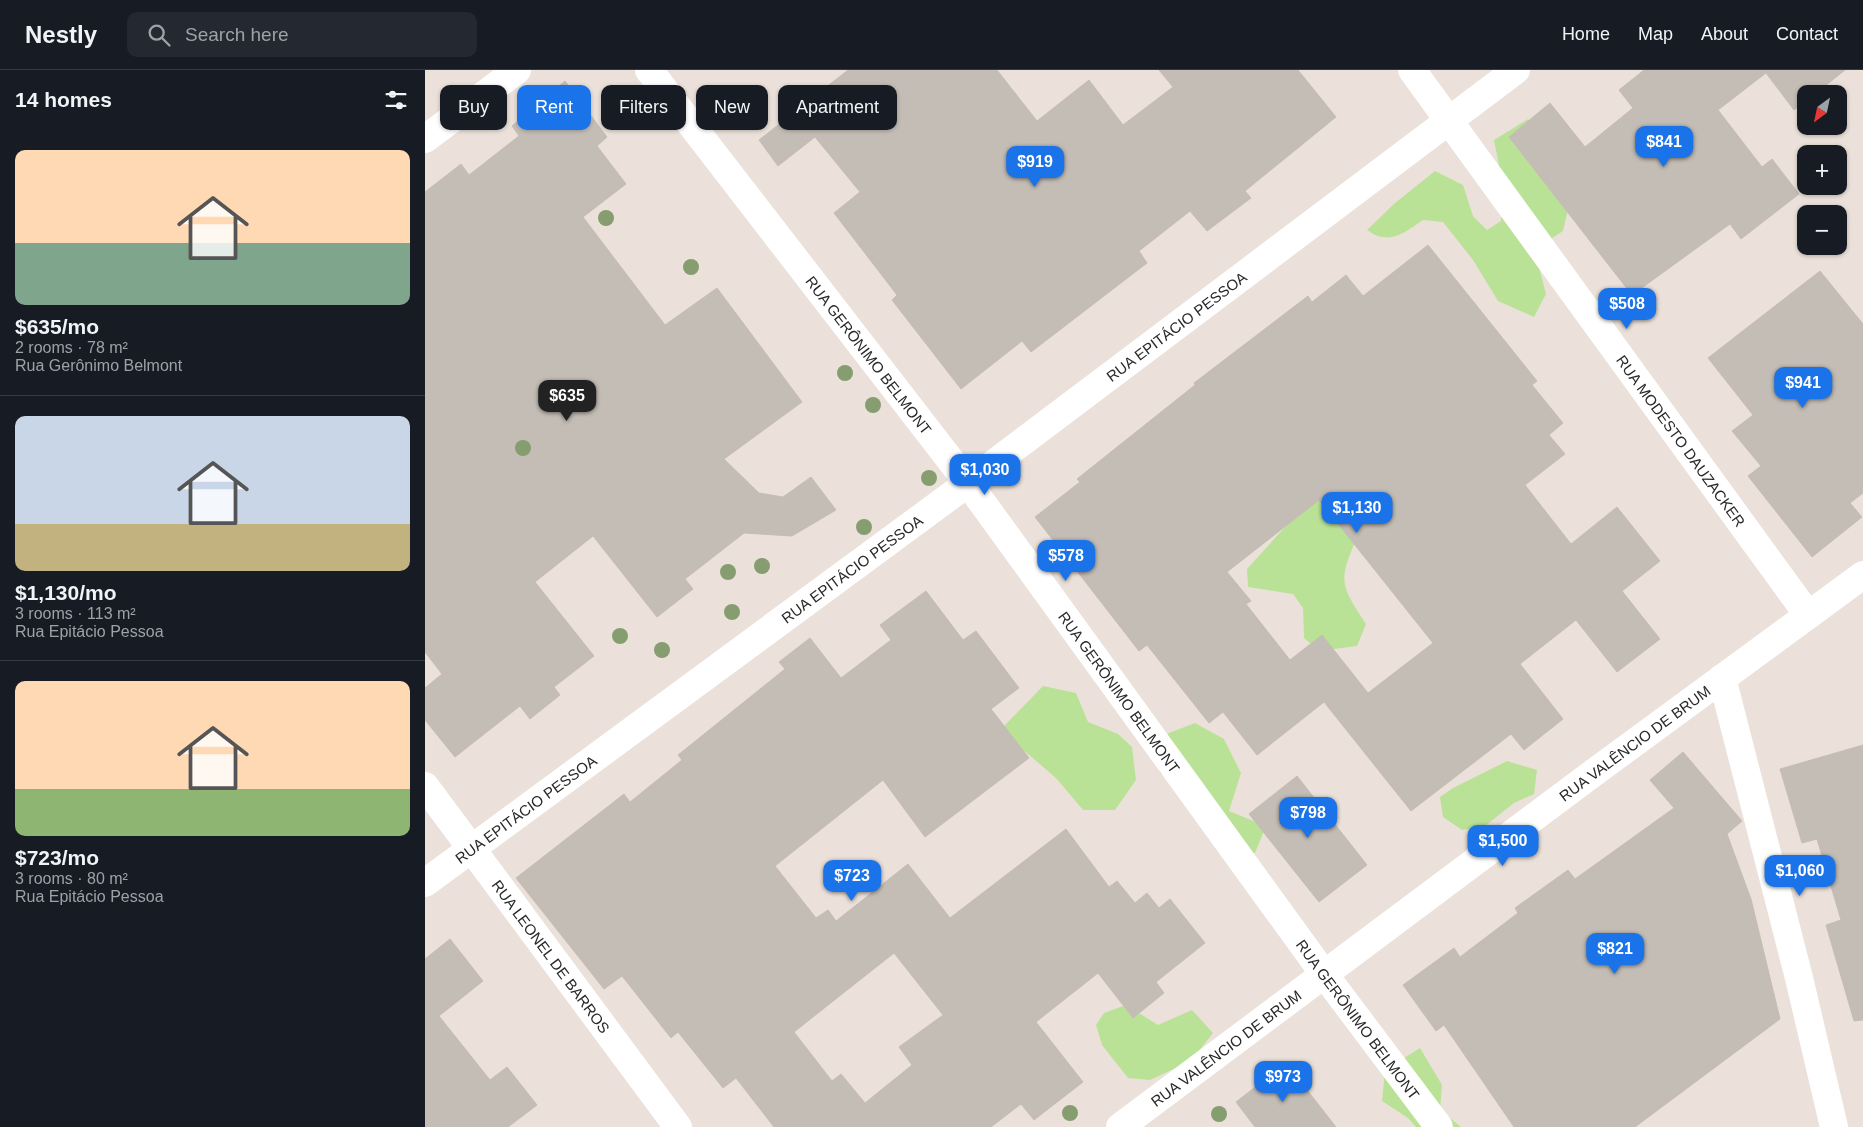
<!DOCTYPE html>
<html lang="en">
<head>
<meta charset="utf-8">
<style>
  :root { --surface:#171b24; --page:#242831; --text:#f1f3f6; --muted:#9ea1a6; --line:#363941; --accent:#1a73e8 }
  body { margin:0; font-family:Helvetica,sans-serif; background:var(--page); color:var(--text); height:100vh; display:flex; flex-direction:column; font-size:19px; white-space:nowrap }
  * { box-sizing:border-box; margin:0 }
  p { font-size:16px; color:var(--muted) }
  .icon { flex:none; width:28px; height:28px; fill:none; stroke:currentColor; stroke-width:2; stroke-linecap:round; stroke-linejoin:round }
  .map { position:relative; flex:1; overflow:hidden }
  .sheet { display:flex; flex-direction:column; background:var(--surface); width:425px }
  .sheet>* { flex:none }
  .hud { position:absolute; left:15px; top:15px; width:475px; height:45px; display:flex; gap:10px }
  .needle { width:32px; rotate:213deg }
  .buttons { position:absolute; left:1372px; top:15px; display:grid; gap:10px }
  .buttons a { display:grid; place-items:center; width:50px; height:50px; border-radius:10px; background:var(--surface); box-shadow:0 1px 4px #0004; font-size:25px }
  .price { position:absolute; translate:-50% -42px; padding:0 11px; border-radius:10px; background:var(--accent); color:#fff; font-size:16px; line-height:32px; filter:drop-shadow(0 1px 2px #0008) }
  .price::after { content:''; position:absolute; left:50%; top:30px; width:15px; height:11px; margin-left:-8px; background:inherit; clip-path:polygon(0 0,100% 0,50% 100%) }
  .price.active { background:#222; color:#fff }
  ul { padding:0; list-style:none }
  li { display:grid; align-content:center; gap:10px; height:265px; padding:0 15px }
  li+li { border-top:1px solid var(--line) }
  li span { display:grid; place-items:center; height:155px; border-radius:10px; color:#555 }
  li>.icon { margin-inline-start:auto }
  span .icon { width:90px; height:90px; fill:#fffc; stroke-width:1 }
  li b { font-size:21px }
  h2 { display:flex; justify-content:space-between; align-items:center; height:60px; padding:0 15px; font-size:21px }
  .tag { padding:0 18px; border-radius:10px; background:var(--surface); box-shadow:0 1px 4px #0004; font-size:18px; line-height:45px }
  .tag.active { background:var(--accent); color:#fff }
  header { display:flex; align-items:center; gap:30px; box-sizing:border-box; height:70px; padding:0 25px; background:var(--surface); border-bottom:1px solid var(--line) }
  header strong { font-size:24px }
  nav { display:flex; gap:28px; margin-inline-start:auto; font-size:18px }
  .search { width:350px; height:45px; background:var(--page); display:flex; align-items:center; gap:12px; box-sizing:border-box; padding:0 18px; border-radius:10px; color:var(--muted); font-size:19px }
  main { display:flex; flex:1; min-height:0 }
  .map>svg:first-child { display:block }
</style>
</head>
<body>
<header>
<strong>Nestly</strong>
<div class="search"><svg class="icon" aria-label="search" viewBox="0 0 24 24"><circle cx="10" cy="10" r="6"/><path d="M15 15l6 6"/></svg>Search here</div>
<nav><a>Home</a><a>Map</a><a>About</a><a>Contact</a></nav>
</header>
<main>
<section class="sheet">
<h2>14 homes<svg class="icon" aria-label="filters" viewBox="0 0 24 24"><path d="M4 7h16M4 17h16"/><circle cx="9" cy="7" r="2"/><circle cx="15" cy="17" r="2"/></svg></h2>
<ul>
<li><span style="background:linear-gradient(#ffd9b3 60%,#7fa58c 0)"><svg class="icon" aria-label="home" viewBox="0 0 24 24"><path d="M3 11l9-7 9 7M6 9v11h12V9"/></svg></span><div><b>$635/mo</b><p>2 rooms · 78 m²</p><p>Rua Gerônimo Belmont</p></div></li>
<li><span style="background:linear-gradient(#c9d6e8 70%,#c2b280 0)"><svg class="icon" aria-label="home" viewBox="0 0 24 24"><path d="M3 11l9-7 9 7M6 9v11h12V9"/></svg></span><div><b>$1,130/mo</b><p>3 rooms · 113 m²</p><p>Rua Epitácio Pessoa</p></div></li>
<li><span style="background:linear-gradient(#ffd9b3 70%,#8fb573 0)"><svg class="icon" aria-label="home" viewBox="0 0 24 24"><path d="M3 11l9-7 9 7M6 9v11h12V9"/></svg></span><div><b>$723/mo</b><p>3 rooms · 80 m²</p><p>Rua Epitácio Pessoa</p></div></li>
</ul>
</section>
<div class="map">
<svg width="1438" height="1057" viewBox="0 0 1438 1057">
  <rect width="100%" height="100%" fill="#ebe1da"/>
  <g fill="#bae296">
    <path d="M 1103,49 L 1113,72 L 1146,126 L 1138,161 L 1115,176 L 1115,201 L 1121,224 L 1109,247 L 1073,231 L 1048,190 L 1018,152 L 998,150 C 979,163 964,176 942,160 L 970,133 L 1010,101 L 1038,115 L 1048,146 L 1062,160 L 1076,151 L 1077,111 L 1069,70 Z"/>
    <path d="M 889,425 L 915,428 L 931,470 C 912,513 917,516 941,554 L 932,576 L 894,581 L 879,568 L 878,538 L 868,524 L 823,517 L 822,499 Z"/>
    <path d="M 618,616 L 651,623 L 663,652 L 693,664 L 707,677 L 711,710 L 690,740 L 658,740 L 631,708 L 596,678 L 579,656 Z"/>
    <path d="M 770,653 L 799,669 L 816,703 L 804,741 L 841,756 L 830,783 L 800,783 L 772,728 L 735,703 L 731,668 Z"/>
    <path d="M 1082,691 L 1112,700 L 1109,724 L 1089,733 L 1060,756 L 1037,760 L 1018,747 L 1015,727 L 1028,718 Z"/>
    <path d="M 701,935 L 733,955 L 767,940 L 788,963 L 766,991 L 725,1010 L 703,1008 L 677,975 L 671,955 L 679,943 Z"/>
    <path d="M 995,978 L 1017,1015 L 1015,1040 L 1036,1057 L 991,1057 L 983,1048 L 957,1031 L 960,1000 Z"/>
  </g>
  <g fill="#c3bdb6" stroke="#c6bdb4" fill-rule="evenodd">
    <path d="M 423,0 L 572,0 L 612,51 L 664,10 L 698,55 L 748,17 L 734,0 L 873,0 L 911,47 L 820,121 L 826,128 L 782,161 L 765,141 L 714,181 L 722,193 L 606,282 L 597,271 L 536,319 L 467,230 L 472,225 L 409,143 L 435,122 L 390,67 L 353,96 L 334,70 Z"/>
    <path d="M 1219,0 L 1420,0 L 1390,24 L 1381,24 L 1381,30 L 1369,40 L 1341,3 L 1293,40 L 1337,97 L 1347,89 L 1374,124 L 1316,169 L 1305,154 L 1207,225 L 1084,67 L 1125,33 L 1160,77 L 1208,38 L 1194,20 Z"/>
    <path d="M 140,11 L 182,67 L 172,76 L 201,114 L 158,147 L 240,255 L 292,218 L 377,332 L 299,389 L 334,423 L 358,427 L 386,407 L 411,440 L 367,466 L 319,463 L 260,509 L 268,519 L 232,547 L 168,466 L 110,512 L 169,586 L 129,617 L 135,625 L 105,649 L 95,636 L 30,687 L 0,650 L 0,618 L 17,604 L 0,582 L 0,122 L 36,94 L 44,105 L 94,66 L 87,56 Z"/>
    <path d="M 1003,175 L 1112,311 L 1107,315 L 1138,353 L 1124,365 L 1140,384 L 1100,415 L 1146,474 L 1192,437 L 1235,491 L 1197,521 L 1235,569 L 1192,602 L 1151,550 L 1095,594 L 1138,649 L 1099,680 L 1086,664 L 986,741 L 899,632 L 832,685 L 798,642 L 784,653 L 722,575 L 714,581 L 610,447 L 655,412 L 652,409 L 770,315 L 769,313 L 883,226 L 887,232 L 921,205 L 938,226 ZM 894,430 L 1008,573 L 943,623 L 897,565 L 865,590 L 821,534 L 826,531 L 802,502 Z"/>
    <path d="M 1395,201 L 1438,254 L 1438,423 L 1425,433 L 1437,447 L 1387,487 L 1323,406 L 1336,396 L 1307,361 L 1328,345 L 1283,288 Z"/>
    <path d="M 501,521 L 538,570 L 551,561 L 594,618 L 566,639 L 604,688 L 500,767 L 458,710 L 350,796 L 391,848 L 403,840 L 411,851 L 483,794 L 525,848 L 641,759 L 684,817 L 692,811 L 710,833 L 722,823 L 734,838 L 745,829 L 780,873 L 731,912 L 739,923 L 708,948 L 673,903 L 611,952 L 658,1012 L 609,1050 L 596,1034 L 566,1057 L 349,1057 L 311,1008 L 298,1018 L 253,962 L 246,968 L 197,906 L 179,919 L 91,808 L 199,724 L 205,732 L 257,690 L 253,685 L 360,599 L 354,592 L 385,568 L 416,608 L 466,570 L 455,555 ZM 469,883 L 518,945 L 474,977 L 487,995 L 440,1033 L 416,1004 L 407,1011 L 369,962 Z"/>
    <path d="M 1438,675 L 1438,950 L 1429,951 L 1401,855 L 1416,850 L 1392,769 L 1377,773 L 1355,699 Z"/>
    <path d="M 1258,682 L 1317,751 L 1302,764 L 1326,829 L 1355,949 L 1210,1057 L 1089,1057 L 1019,955 L 1011,961 L 978,915 L 1029,878 L 1035,887 L 1093,843 L 1090,838 L 1143,800 L 1150,809 L 1249,738 L 1225,710 Z"/>
    <path d="M 872,706 L 942,795 L 894,832 L 824,744 Z"/>
    <path d="M 25,869 L 58,911 L 14,946 L 65,1010 L 82,997 L 112,1035 L 83,1057 L 0,1057 L 0,889 Z"/>
    <path d="M 861,993 L 911,1057 L 830,1057 L 811,1032 Z"/>
  </g>
  <g fill="none" stroke-linecap="round" stroke-linejoin="round">
    <g stroke="#fff" stroke-width="28">
      <path id="s1" d="M 224,0 L 543,413 L 899,904 L 1014,1057"/>
      <path id="s2" d="M 987,0 L 1383,545"/>
      <path d="M 1297,608 L 1374,908 L 1409,1057"/>
      <path id="s3" d="M 0,716 L 253,1057"/>
      <path id="s4" d="M 0,813 L 543,413 L 1091,0"/>
      <path id="s5" d="M 695,1057 L 1171,701 L 1438,505"/>
    </g>
    <path stroke="#fff" stroke-width="28" d="M 0,69 L 92,0"/>
  </g>
  <g fill="#869d70">
    <circle cx="181" cy="148" r="8"/>
    <circle cx="266" cy="197" r="8"/>
    <circle cx="420" cy="303" r="8"/>
    <circle cx="448" cy="335" r="8"/>
    <circle cx="98" cy="378" r="8"/>
    <circle cx="504" cy="408" r="8"/>
    <circle cx="439" cy="457" r="8"/>
    <circle cx="337" cy="496" r="8"/>
    <circle cx="303" cy="502" r="8"/>
    <circle cx="307" cy="542" r="8"/>
    <circle cx="195" cy="566" r="8"/>
    <circle cx="237" cy="580" r="8"/>
    <circle cx="645" cy="1043" r="8"/>
    <circle cx="794" cy="1044" r="8"/>
  </g>
  <g text-anchor="middle" dominant-baseline="central" stroke-width="4" stroke-linejoin="round" paint-order="stroke">
    <g font-size="15" fill="#292929" stroke="#fff">
      <text stroke="none"><textPath href="#s4" startOffset="935">RUA EPITÁCIO PESSOA</textPath></text>
      <text stroke="none"><textPath href="#s1" startOffset="360">RUA GERÔNIMO BELMONT</textPath></text>
      <text stroke="none"><textPath href="#s2" startOffset="458">RUA MODESTO DAUZACKER</textPath></text>
      <text stroke="none"><textPath href="#s4" startOffset="530">RUA EPITÁCIO PESSOA</textPath></text>
      <text stroke="none"><textPath href="#s1" startOffset="780">RUA GERÔNIMO BELMONT</textPath></text>
      <text stroke="none"><textPath href="#s5" startOffset="642">RUA VALÊNCIO DE BRUM</textPath></text>
      <text stroke="none"><textPath href="#s4" startOffset="125">RUA EPITÁCIO PESSOA</textPath></text>
      <text stroke="none"><textPath href="#s3" startOffset="212">RUA LEONEL DE BARROS</textPath></text>
      <text stroke="none"><textPath href="#s1" startOffset="1185">RUA GERÔNIMO BELMONT</textPath></text>
      <text stroke="none"><textPath href="#s5" startOffset="132">RUA VALÊNCIO DE BRUM</textPath></text>
    </g>
  </g>
</svg>
<div class="buttons">
<a><svg class="needle" viewBox="-14 -14 28 28"><path d="M0-13l5 13h-10z" fill="#e53935"/><path d="M0 13l5-13h-10z" fill="#9ea1a6"/></svg></a>
<a>+</a>
<a>−</a>
</div>
<b class="price" style="left:1239px;top:98px">$841</b>
<b class="price" style="left:610px;top:118px">$919</b>
<b class="price" style="left:1202px;top:260px">$508</b>
<b class="price" style="left:1378px;top:339px">$941</b>
<b class="price active" style="left:142px;top:352px">$635</b>
<b class="price" style="left:560px;top:426px">$1,030</b>
<b class="price" style="left:932px;top:464px">$1,130</b>
<b class="price" style="left:641px;top:512px">$578</b>
<b class="price" style="left:883px;top:769px">$798</b>
<b class="price" style="left:1078px;top:797px">$1,500</b>
<b class="price" style="left:1375px;top:827px">$1,060</b>
<b class="price" style="left:427px;top:832px">$723</b>
<b class="price" style="left:1190px;top:905px">$821</b>
<b class="price" style="left:858px;top:1033px">$973</b>
<div class="hud">
<a class="tag">Buy</a>
<a class="tag active">Rent</a>
<a class="tag">Filters</a>
<a class="tag">New</a>
<a class="tag">Apartment</a>
</div>
</div>
</main>
</body>
</html>
